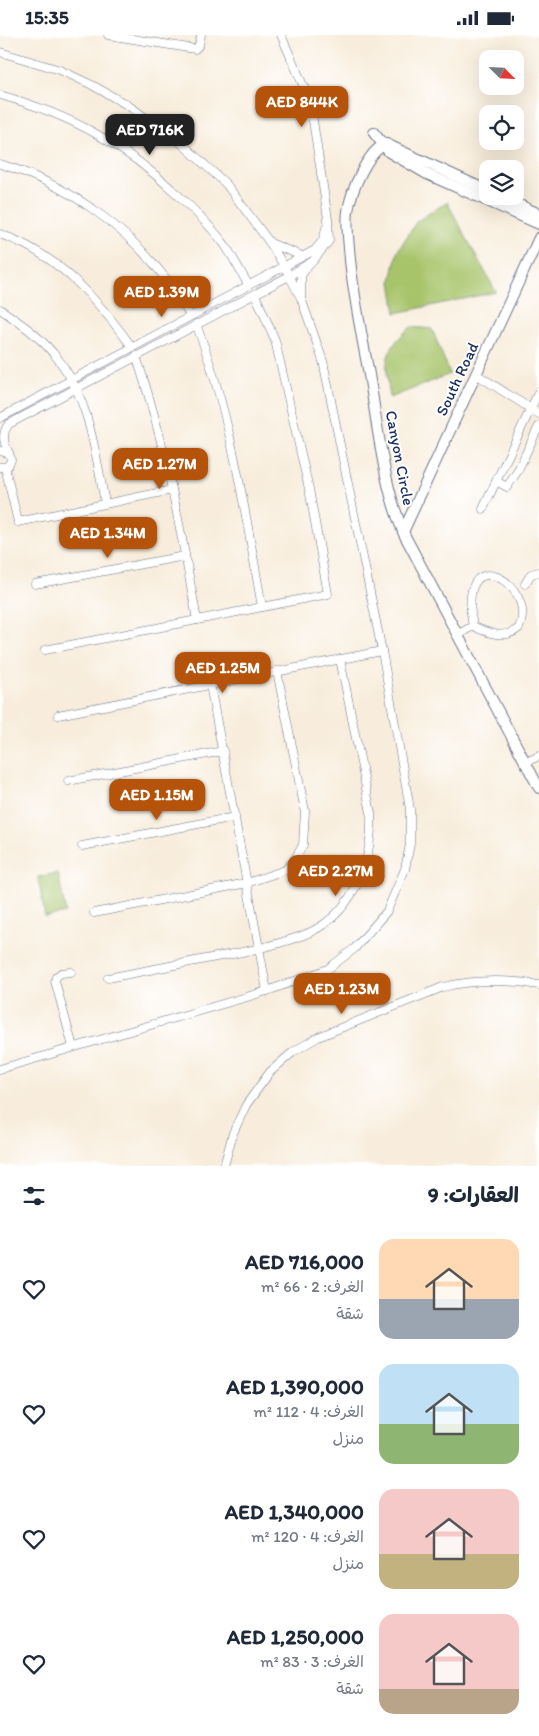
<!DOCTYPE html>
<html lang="ar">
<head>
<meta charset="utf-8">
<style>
  :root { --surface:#fff; --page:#f6f6f7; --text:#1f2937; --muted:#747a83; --accent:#b45309 }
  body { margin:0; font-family:Itim,"Playpen Sans Arabic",sans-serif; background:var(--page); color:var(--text); direction:rtl; height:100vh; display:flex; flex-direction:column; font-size:19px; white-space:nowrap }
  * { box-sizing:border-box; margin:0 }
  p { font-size:16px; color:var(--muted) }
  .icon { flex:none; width:28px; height:28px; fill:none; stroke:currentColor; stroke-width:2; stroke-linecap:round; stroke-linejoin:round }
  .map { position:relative; height:1131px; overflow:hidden; direction:ltr }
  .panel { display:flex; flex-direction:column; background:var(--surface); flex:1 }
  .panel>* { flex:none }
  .needle { width:32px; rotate:114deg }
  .tools { position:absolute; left:479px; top:15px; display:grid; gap:10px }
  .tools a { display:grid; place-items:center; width:45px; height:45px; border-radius:10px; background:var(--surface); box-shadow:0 5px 20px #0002; font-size:25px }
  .price { position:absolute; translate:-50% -42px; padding:0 11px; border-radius:10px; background:var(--accent); color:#fff; font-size:16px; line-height:32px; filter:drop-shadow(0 1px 2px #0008) }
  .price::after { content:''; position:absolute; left:50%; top:30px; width:15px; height:11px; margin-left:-8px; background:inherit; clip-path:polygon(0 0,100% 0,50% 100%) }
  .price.active { background:#222; color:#fff }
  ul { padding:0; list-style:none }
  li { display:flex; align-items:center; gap:15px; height:125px; padding:0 20px }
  li span { display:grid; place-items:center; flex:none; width:140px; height:100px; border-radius:15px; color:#555 }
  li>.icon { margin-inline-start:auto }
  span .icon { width:60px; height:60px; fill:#fffc; stroke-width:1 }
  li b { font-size:21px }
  h2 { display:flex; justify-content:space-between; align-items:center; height:60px; padding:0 20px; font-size:21px }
  .status { display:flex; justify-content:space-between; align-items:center; height:35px; padding:0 25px; background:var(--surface); direction:ltr }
  .status svg { height:14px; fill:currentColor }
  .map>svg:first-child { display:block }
</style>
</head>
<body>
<div class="status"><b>15:35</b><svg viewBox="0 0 49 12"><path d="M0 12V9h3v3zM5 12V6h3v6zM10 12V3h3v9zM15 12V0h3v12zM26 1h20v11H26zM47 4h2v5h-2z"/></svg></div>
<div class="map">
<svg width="539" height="1131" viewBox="0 0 539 1131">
  <rect width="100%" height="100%" fill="#fff"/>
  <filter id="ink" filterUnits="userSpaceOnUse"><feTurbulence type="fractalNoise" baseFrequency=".02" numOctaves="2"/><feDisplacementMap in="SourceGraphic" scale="10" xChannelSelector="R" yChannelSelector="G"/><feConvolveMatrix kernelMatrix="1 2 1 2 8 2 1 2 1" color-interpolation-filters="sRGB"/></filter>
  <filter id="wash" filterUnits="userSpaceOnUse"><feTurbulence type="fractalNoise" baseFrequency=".0096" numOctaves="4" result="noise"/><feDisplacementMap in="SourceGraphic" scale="20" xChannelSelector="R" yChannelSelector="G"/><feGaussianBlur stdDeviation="1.12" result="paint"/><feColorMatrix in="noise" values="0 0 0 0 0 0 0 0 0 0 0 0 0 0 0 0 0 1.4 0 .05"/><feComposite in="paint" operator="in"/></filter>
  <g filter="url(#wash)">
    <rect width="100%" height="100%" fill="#f8eddc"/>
    <g fill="#a7c46b" stroke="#617a64">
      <path d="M 447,167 L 496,257 L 396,278 L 391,247 L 397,217 L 417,186 Z"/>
      <path d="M 411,292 L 432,294 L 450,339 L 390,363 C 385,328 382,316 411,292 Z"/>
      <path d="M 58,838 L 66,878 L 45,882 L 38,842 Z"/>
    </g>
  </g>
  <g filter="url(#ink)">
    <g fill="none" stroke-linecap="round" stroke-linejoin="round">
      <g stroke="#68728a" stroke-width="9">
        <g id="minor">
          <path d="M 108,0 L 195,14 L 199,10 L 201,0"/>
          <path d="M 0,17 L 60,35 L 92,50 L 129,71 L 180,107 L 226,149 L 270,208 L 284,231 L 301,263 L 323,326 L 382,616 L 410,774 L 410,809 L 405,834 L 387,876 L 355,913 L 328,934 L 267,956 L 0,1034"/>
          <path d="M 0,60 C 71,80 124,109 178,160 C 194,175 211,191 225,210 C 233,222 240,236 248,249"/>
          <path d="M 0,129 C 65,148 126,191 167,245 C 176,256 182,269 190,280"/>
          <path d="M 0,199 C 58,219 97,264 132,312"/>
          <path d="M 270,208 L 302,221"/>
          <path d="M 301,261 L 301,241 L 308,230"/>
          <path d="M 0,274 C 19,287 38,300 53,318 C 89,359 95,416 105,468"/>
          <path d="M 196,289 C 231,380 245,476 262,572"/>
          <path d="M 136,321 C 165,406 181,496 197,585"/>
          <path d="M 476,339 L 539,379"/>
          <path d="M 0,383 L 315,215 L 323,205 L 326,193"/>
          <path d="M 0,416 L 9,418 L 11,425 L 8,431 L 0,432"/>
          <path d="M 9,418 C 4,409 1,398 9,389 L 289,241 L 313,226 L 329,206 L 328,184 L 310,66 L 281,0"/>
          <path d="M 5,432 L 18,487 L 172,455"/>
          <path d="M 496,446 L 507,452 L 517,437 L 539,391"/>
          <path d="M 483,474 L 539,356"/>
          <path d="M 35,549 L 185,521"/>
          <path d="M 525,549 L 531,539 L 539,537"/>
          <path d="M 457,600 L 473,591 C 487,598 505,605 519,593 C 539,549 455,501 473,591"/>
          <path d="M 45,615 L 328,559 L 309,454 L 275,305 L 255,259"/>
          <path d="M 210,650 L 267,956"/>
          <path d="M 58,680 L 382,616"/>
          <path d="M 524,728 L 539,721"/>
          <path d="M 68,746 L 223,716"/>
          <path d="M 82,811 L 235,782"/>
          <path d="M 94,878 L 247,848 L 285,835 L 293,827 L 303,810 L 305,776 L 277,636"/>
          <path d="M 71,937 L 61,938 L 56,942 L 55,946 L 73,1012"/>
          <path d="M 108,943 C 144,936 180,929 216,922 C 245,917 274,911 301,901 C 352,883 373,828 371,778 L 340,624"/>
          <path d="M 224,1131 L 233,1098 L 246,1070 L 270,1037 L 293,1017 L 318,1002 L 443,952 C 476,944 506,944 539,950"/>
        </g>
      </g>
      <g stroke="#68728a" stroke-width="12">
        <g id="major">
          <path d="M 374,98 L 389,117 L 427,139 L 539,189"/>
          <path d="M 386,109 C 367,116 351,157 348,176 C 346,192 349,209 350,225 C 354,262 361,298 368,334 C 378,389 382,449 405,501 L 539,753"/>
          <path d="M 386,109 L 488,156"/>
          <path d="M 500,161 L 539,179"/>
          <path d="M 403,497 L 539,203"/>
        </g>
      </g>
      <use href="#minor" stroke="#fff" stroke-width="8"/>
      <use href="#major" stroke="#fff" stroke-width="10"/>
    </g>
  </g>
  <g text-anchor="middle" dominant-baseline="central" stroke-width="4" stroke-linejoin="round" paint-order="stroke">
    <g font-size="16" fill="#1b2f5e" stroke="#fff">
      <text transform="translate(457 344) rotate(-65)">South Road</text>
      <text transform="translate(400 423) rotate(79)">Canyon Circle</text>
    </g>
  </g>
</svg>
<div class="tools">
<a><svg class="needle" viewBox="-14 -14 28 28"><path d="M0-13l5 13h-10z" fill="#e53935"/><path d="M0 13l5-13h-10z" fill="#747a83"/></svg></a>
<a><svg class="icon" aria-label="locate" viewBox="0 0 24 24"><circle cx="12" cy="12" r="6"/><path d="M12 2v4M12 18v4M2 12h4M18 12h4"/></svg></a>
<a><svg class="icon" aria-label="layers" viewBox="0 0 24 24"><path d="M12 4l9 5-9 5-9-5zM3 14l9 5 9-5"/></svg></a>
</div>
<b class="price" style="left:302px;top:93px">AED 844K</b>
<b class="price active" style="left:150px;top:121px">AED 716K</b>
<b class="price" style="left:162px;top:283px">AED 1.39M</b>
<b class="price" style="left:160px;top:455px">AED 1.27M</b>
<b class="price" style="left:108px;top:524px">AED 1.34M</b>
<b class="price" style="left:223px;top:659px">AED 1.25M</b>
<b class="price" style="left:157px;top:786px">AED 1.15M</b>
<b class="price" style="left:336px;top:862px">AED 2.27M</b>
<b class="price" style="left:342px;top:980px">AED 1.23M</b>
</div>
<section class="panel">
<h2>العقارات: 9<svg class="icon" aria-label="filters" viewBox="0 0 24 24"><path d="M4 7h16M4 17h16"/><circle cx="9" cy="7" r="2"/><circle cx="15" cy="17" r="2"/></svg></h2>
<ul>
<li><span style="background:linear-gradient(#ffd9b3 60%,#9aa5b1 0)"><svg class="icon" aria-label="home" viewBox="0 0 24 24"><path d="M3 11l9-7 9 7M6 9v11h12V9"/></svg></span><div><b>AED 716,000</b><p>الغرف: 2 · 66 m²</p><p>شقة</p></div><svg class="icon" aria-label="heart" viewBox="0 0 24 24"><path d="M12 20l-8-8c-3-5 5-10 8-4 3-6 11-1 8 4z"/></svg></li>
<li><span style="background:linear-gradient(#bfe0f5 60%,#8fb573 0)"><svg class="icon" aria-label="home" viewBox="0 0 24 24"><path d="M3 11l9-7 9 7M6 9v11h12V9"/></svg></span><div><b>AED 1,390,000</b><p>الغرف: 4 · 112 m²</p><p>منزل</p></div><svg class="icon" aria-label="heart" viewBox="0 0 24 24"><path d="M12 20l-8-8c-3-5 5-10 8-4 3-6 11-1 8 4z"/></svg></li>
<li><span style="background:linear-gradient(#f6c9c9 65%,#c2b280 0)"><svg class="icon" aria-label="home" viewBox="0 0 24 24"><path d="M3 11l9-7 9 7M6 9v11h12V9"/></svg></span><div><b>AED 1,340,000</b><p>الغرف: 4 · 120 m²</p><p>منزل</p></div><svg class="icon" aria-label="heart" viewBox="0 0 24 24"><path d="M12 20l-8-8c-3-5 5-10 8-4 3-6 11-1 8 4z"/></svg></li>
<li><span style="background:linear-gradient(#f6c9c9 75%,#b9a48a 0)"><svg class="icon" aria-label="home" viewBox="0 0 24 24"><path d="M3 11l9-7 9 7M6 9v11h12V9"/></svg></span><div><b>AED 1,250,000</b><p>الغرف: 3 · 83 m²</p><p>شقة</p></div><svg class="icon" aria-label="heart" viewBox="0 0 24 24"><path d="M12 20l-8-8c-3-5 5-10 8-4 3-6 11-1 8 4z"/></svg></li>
</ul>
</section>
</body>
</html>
